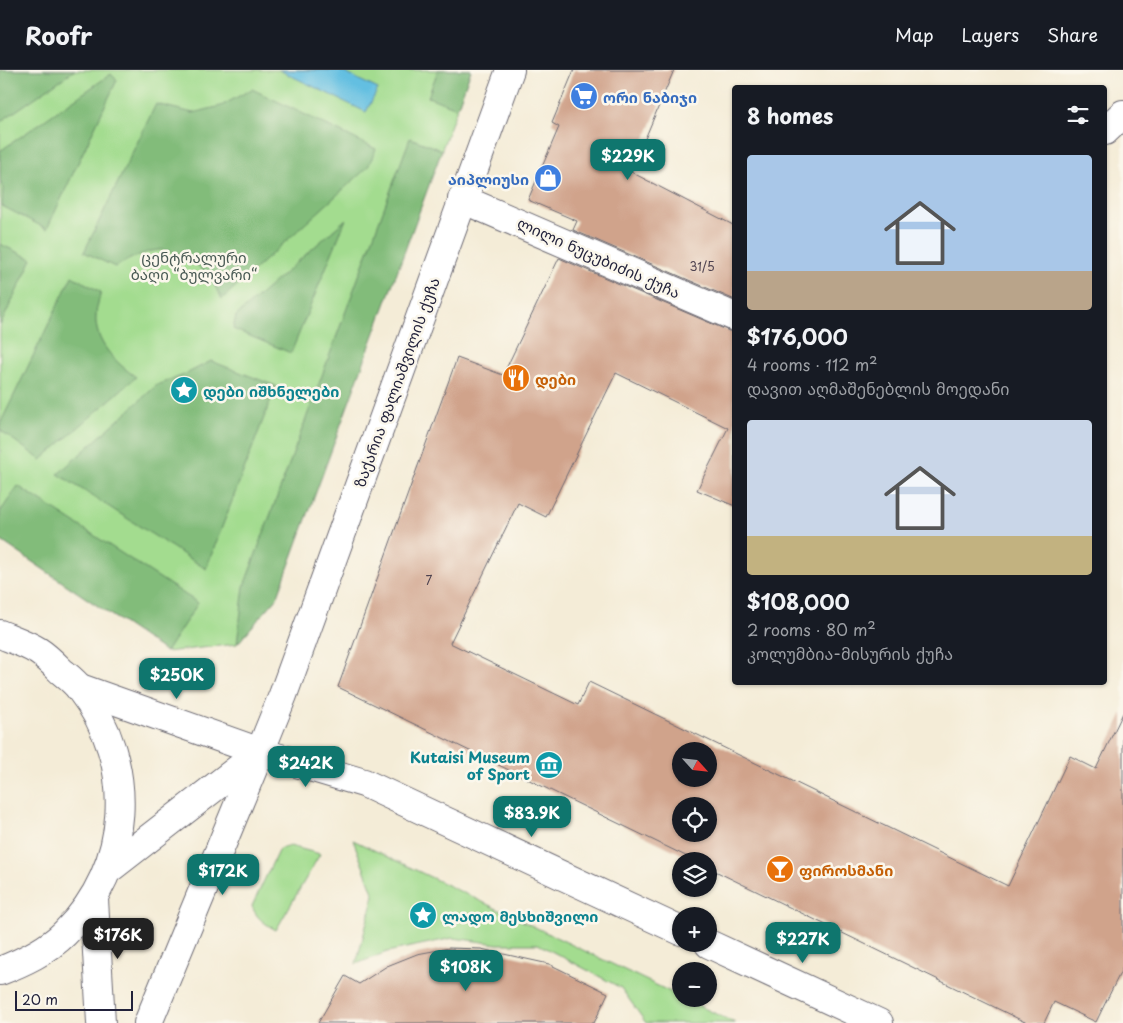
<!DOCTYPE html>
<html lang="en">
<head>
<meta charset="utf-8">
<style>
  :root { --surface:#171b24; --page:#20242c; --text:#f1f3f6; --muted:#9ea1a6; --line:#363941; --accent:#0f766e }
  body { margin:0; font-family:"Playpen Sans","Noto Sans Georgian",sans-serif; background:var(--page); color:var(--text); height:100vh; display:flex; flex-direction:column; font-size:19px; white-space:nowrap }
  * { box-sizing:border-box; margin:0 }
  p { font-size:16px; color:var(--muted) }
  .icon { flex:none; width:28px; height:28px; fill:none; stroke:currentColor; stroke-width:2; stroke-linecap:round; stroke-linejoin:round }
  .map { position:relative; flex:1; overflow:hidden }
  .panel { position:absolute; left:732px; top:15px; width:375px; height:600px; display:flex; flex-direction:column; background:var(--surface); border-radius:5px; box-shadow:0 1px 4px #0004 }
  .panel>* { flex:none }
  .needle { width:32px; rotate:117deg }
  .controls { position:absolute; left:672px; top:672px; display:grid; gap:10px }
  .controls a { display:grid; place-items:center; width:45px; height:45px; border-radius:50%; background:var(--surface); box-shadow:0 1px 4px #0004; font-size:25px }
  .scale { position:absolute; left:15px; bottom:12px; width:118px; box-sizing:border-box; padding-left:5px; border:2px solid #22223b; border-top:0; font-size:14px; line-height:18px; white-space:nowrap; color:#22223b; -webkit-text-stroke:4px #fbf7ec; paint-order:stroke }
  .price { position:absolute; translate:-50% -42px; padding:0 11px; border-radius:10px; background:var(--accent); color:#fff; font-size:16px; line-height:32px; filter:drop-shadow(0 1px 2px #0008) }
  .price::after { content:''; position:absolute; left:50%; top:30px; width:15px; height:11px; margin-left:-8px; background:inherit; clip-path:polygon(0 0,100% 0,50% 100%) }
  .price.on { background:#222; color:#fff }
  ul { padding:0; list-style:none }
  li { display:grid; align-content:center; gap:10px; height:265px; padding:0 15px }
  li span { display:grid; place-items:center; height:155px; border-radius:5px; color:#555 }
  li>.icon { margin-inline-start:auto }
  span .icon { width:90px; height:90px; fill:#fffc; stroke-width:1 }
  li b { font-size:21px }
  h2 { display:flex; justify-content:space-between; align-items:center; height:60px; padding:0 15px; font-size:21px }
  header { display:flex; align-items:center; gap:30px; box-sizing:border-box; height:70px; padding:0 25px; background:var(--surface); border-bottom:1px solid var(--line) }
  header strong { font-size:24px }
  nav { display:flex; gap:28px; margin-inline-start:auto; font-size:18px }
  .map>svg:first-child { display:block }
</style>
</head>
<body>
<header>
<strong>Roofr</strong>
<nav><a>Map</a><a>Layers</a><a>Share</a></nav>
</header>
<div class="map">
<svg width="1123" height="953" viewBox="0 0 1123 953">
  <rect width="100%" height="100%" fill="#fbf7ec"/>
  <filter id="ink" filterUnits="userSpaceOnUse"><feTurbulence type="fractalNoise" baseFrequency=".02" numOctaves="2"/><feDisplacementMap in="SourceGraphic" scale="10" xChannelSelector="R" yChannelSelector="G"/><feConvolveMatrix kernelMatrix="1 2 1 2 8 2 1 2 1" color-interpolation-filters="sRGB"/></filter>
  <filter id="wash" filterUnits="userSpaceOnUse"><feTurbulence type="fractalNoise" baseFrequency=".0096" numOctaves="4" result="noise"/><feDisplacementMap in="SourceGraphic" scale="20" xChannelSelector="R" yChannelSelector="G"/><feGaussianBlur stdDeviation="1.12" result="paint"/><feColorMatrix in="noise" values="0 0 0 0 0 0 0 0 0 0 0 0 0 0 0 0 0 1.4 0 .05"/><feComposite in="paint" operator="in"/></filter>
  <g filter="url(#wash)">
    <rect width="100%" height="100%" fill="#f4ecd7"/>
    <g fill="#a3dc8f" stroke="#627f65">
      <path d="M 0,0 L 471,0 L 277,528 L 237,574 L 166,582 L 0,470 Z"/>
      <path d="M 353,770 L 681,927 L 681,929 L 685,929 L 735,953 L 646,953 L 621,918 L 538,874 L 498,874 L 453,868 L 387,882 L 356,894 L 374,825 Z"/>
      <path d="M 290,776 L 320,784 L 276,860 C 265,854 256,848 252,836 L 279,779 Z"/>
    </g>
    <g fill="#82bc7a" stroke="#526f5a">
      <path d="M 0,0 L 75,0 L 0,52 Z"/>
      <path d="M 438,0 L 471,0 L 457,38 L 428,27 Z"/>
      <path d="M 111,4 L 117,10 L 47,159 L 2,136 L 3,118 L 0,110 L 0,81 Z"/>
      <path d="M 252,19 L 376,79 L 368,97 L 222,229 C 210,205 196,188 169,181 C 165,181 162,179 158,180 C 142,182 128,190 115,197 L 84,182 L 156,34 L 193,43 L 221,36 Z"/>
      <path d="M 410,68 L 442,80 L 277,528 L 237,574 L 244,516 Z"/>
      <path d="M 346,149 L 291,283 L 233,259 L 236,246 Z"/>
      <path d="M 0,174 L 32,189 L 0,256 Z"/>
      <path d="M 72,206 L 101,222 C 99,230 96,238 96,246 C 94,272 116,293 136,307 L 41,390 L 0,360 L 0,354 Z"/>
      <path d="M 211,291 L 276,316 L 206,499 L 58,404 L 157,315 L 184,305 Z"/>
      <path d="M 18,416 L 198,533 L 166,582 L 0,470 L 0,442 Z"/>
    </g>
    <path fill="#63bfe1" stroke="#42708e" d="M 279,0 L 339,0 L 378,19 L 366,42 Z"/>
    <g id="blocks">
      <g fill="#d0a38b" fill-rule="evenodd">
        <path d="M 574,0 L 674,0 L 631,102 L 735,156 L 735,230 L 573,160 L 577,151 L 528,130 L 559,57 L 552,53 Z"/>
        <path d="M 559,188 L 729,261 L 735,262 L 735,436 L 697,420 L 728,358 L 616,303 L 546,447 L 518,433 L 450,573 L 578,635 L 589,612 L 1008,816 L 1070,686 L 1096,699 L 1123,643 L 1123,897 L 1096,952 L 1054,932 L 1044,953 L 1027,953 L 709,798 L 709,791 L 696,791 L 338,617 L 457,288 L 503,305 ZM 681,681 L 709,681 L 709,709 L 681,709 ZM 681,736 L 709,736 L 709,764 L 681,764 Z"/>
        <path d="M 449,878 L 481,879 L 549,894 L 608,923 L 594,953 L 318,953 L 345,906 L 359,914 L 387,896 L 417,884 Z"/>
      </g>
    </g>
  </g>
  <g filter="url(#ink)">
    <use href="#blocks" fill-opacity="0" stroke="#6c6972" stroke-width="1"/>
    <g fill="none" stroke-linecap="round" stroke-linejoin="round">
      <g stroke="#6c6972" stroke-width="30">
        <g id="minor">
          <path d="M 1105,61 L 1123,44"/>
          <path d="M 462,129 L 735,247"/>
          <path d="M 80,618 L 260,682 L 364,713 L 681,861"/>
          <path d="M 709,874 L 879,953"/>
        </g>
      </g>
      <g stroke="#6c6972" stroke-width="30">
        <g id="secondary">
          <path d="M 94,829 L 101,953"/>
          <path d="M 148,953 L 260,682"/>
        </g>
      </g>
      <g stroke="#6c6972" stroke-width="30">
        <g id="primary">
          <path d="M 0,564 C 12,569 27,574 38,581 C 46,586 54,594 61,601 C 67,606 75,612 80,619 C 138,693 132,797 65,863 C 47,881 23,892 0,901"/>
          <path d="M 108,800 L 260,682 L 283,625 L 510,0"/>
        </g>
      </g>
      <use href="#minor" stroke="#fff" stroke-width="28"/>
      <use href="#secondary" stroke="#fff" stroke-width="28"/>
      <use href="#primary" stroke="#fff" stroke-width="28"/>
    </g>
  </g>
  <defs>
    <g id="supermarket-disc" transform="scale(1.4375)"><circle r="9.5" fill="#3f7fe0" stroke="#fbf7ec"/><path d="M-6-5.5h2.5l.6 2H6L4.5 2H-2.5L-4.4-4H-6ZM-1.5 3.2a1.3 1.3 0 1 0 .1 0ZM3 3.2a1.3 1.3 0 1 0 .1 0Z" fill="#fff"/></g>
    <g id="shop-disc" transform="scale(1.4375)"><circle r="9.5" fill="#3f7fe0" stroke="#fbf7ec"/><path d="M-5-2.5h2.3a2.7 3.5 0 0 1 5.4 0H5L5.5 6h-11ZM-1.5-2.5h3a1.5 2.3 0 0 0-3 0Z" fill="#fff"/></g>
    <g id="restaurant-disc" transform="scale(1.4375)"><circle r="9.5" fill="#e8710a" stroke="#fbf7ec"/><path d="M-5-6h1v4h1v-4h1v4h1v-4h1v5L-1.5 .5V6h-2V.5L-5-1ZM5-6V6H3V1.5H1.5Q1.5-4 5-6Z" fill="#fff"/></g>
    <g id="sight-disc" transform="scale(1.4375)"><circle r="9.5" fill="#0f9aa8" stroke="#fbf7ec"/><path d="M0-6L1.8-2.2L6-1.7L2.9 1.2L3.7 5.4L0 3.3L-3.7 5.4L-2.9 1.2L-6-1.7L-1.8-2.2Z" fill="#fff"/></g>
    <g id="museum-disc" transform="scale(1.4375)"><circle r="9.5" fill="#0f9aa8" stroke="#fbf7ec"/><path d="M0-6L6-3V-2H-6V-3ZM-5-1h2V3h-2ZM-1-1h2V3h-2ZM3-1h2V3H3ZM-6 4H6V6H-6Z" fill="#fff"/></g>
    <g id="bar-disc" transform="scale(1.4375)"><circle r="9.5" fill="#e8710a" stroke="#fbf7ec"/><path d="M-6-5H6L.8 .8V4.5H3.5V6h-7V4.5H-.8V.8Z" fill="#fff"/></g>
  </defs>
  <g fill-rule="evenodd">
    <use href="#supermarket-disc" x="584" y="26"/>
    <use href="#shop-disc" x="548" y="108"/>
    <use href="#restaurant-disc" x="516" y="308"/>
    <use href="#sight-disc" x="184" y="320"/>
    <use href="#museum-disc" x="549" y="695"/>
    <use href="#bar-disc" x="780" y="799"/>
    <use href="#sight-disc" x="423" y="845"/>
  </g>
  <g text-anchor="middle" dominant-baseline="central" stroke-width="5" stroke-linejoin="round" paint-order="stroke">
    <g font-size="12" fill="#4e424f">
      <text x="702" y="196">31/5</text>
      <text x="429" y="510">7</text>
    </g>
    <g font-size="15" font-weight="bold" fill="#366cbe" stroke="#fbf7ec" text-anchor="start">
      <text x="603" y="26">ორი ნაბიჯი</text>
      <text x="529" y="108" text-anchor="end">აიპლიუსი</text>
    </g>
    <g font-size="15" fill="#495a54" stroke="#fbf7ec">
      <text x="194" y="186">ცენტრალური<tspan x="194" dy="17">ბაღი “ბულვარი“</tspan></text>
    </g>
    <g font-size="15" fill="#22223b" stroke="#fbf7ec">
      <text transform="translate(599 187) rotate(24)">ლილი ნუცუბიძის ქუჩა</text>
      <text transform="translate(396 312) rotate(-70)">ზაქარია ფალიაშვილის ქუჩა</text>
    </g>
    <g font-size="15" font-weight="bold" fill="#c56008" stroke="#fbf7ec" text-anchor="start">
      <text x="535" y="308">დები</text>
      <text x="799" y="799">ფიროსმანი</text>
    </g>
    <g font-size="15" font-weight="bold" fill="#0d838f" stroke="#fbf7ec" text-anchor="start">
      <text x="203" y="320">დები იშხნელები</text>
      <text x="530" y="686" text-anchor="end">Kutaisi Museum<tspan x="530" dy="17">of Sport</tspan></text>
      <text x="442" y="845">ლადო მესხიშვილი</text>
    </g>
  </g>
</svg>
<div class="controls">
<a><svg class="needle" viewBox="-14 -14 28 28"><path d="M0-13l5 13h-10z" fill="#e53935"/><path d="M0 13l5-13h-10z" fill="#9ea1a6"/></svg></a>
<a><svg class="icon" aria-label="locate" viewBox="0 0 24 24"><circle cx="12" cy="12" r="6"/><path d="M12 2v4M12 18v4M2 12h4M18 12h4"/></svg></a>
<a><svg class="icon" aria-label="layers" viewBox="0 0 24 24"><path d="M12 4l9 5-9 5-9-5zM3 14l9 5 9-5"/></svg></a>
<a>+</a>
<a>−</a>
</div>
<div class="scale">20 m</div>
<b class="price" style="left:628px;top:111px">$229K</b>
<b class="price" style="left:177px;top:630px">$250K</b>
<b class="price" style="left:306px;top:718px">$242K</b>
<b class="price" style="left:532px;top:768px">$83.9K</b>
<b class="price" style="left:223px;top:826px">$172K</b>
<b class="price on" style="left:118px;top:890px">$176K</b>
<b class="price" style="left:803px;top:894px">$227K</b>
<b class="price" style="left:466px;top:922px">$108K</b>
<section class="panel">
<h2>8 homes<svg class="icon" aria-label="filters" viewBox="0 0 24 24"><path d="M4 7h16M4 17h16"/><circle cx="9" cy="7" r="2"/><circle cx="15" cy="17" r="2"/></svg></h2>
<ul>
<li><span style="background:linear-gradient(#a9c7e8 75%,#b9a48a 0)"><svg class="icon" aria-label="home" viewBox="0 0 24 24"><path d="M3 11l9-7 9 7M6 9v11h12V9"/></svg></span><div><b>$176,000</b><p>4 rooms · 112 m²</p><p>დავით აღმაშენებლის მოედანი</p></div></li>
<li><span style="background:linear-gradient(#c9d6e8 75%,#c2b280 0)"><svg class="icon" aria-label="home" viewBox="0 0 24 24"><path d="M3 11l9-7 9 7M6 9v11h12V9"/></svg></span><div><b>$108,000</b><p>2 rooms · 80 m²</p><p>კოლუმბია-მისურის ქუჩა</p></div></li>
</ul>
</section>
</div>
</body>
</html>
